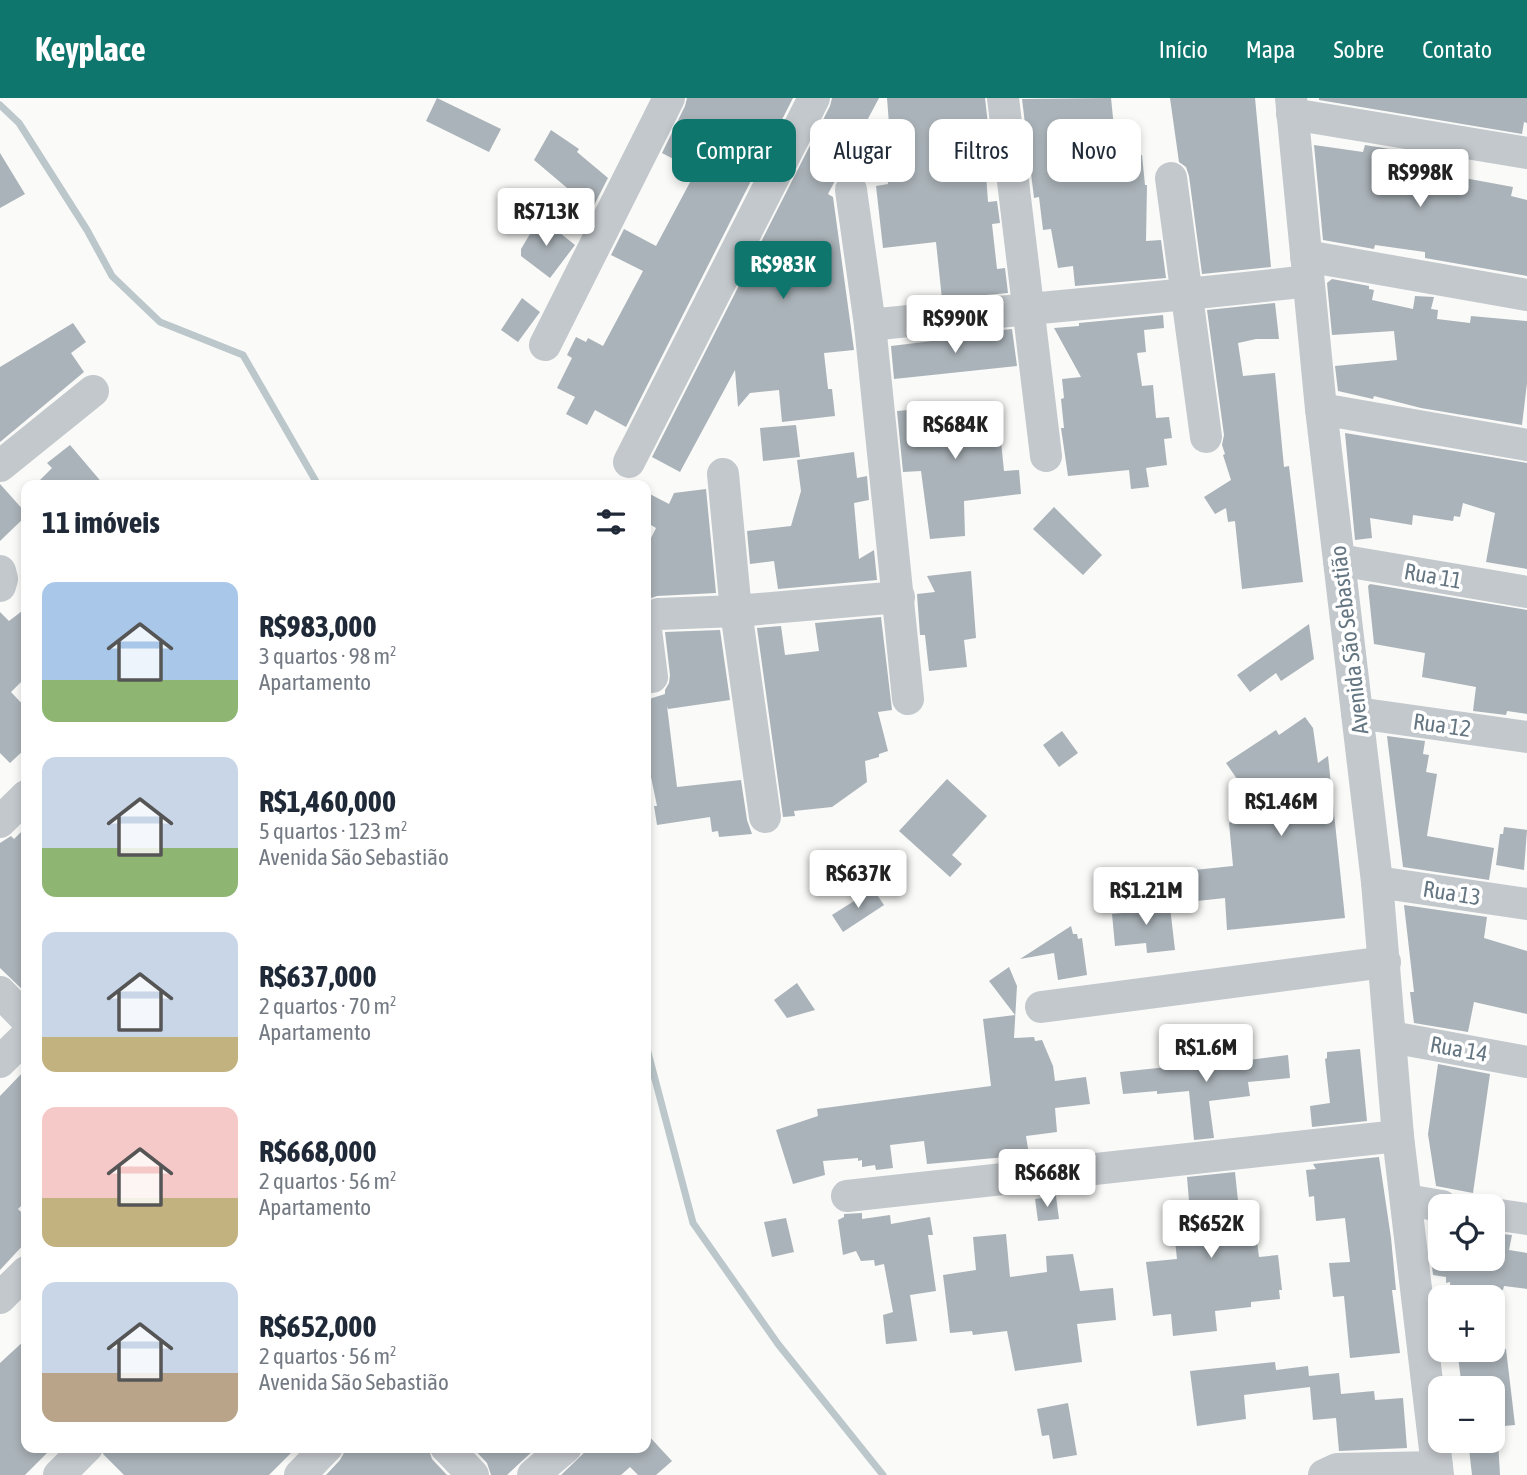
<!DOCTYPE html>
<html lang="pt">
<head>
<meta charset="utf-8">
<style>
  :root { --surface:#fff; --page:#f2f2f3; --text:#1f2937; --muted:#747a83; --accent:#0f766e }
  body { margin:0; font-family:"Asap Condensed",sans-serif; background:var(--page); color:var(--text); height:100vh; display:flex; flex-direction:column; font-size:26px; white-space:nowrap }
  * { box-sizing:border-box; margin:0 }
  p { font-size:23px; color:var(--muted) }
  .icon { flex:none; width:38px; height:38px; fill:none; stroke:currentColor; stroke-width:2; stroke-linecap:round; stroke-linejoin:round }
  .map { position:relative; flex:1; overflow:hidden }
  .sheet { position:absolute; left:21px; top:382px; width:630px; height:973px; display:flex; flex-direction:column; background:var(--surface); border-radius:14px; box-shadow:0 4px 10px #0003 }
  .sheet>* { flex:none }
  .banner { position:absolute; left:672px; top:21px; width:665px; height:63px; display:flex; gap:14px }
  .controls { position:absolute; left:1428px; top:1096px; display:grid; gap:14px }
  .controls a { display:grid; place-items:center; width:77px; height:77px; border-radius:14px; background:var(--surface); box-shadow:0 4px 10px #0003; font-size:35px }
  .price { position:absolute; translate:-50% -60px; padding:0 16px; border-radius:7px; background:#fff; color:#222; font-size:23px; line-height:46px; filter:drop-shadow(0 2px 4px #0008) }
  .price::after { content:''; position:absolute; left:50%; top:42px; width:21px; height:16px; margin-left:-10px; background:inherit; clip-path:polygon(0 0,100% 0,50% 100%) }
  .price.on { background:var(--accent); color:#fff }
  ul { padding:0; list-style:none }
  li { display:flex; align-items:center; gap:21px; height:175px; padding:0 21px }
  li span { display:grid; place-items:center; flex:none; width:196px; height:140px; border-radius:14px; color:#555 }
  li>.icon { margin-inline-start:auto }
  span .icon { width:84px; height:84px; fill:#fffc; stroke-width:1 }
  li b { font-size:30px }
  h2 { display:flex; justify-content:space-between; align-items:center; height:84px; padding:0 21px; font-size:30px }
  .pill { padding:0 24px; border-radius:14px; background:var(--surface); box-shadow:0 4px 10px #0003; font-size:24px; line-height:63px }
  .pill.on { background:var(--accent); color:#fff }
  header { display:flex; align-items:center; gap:42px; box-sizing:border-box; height:98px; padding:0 35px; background:var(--accent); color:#fff }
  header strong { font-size:33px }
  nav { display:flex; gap:38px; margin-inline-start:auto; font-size:24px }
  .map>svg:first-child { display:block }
</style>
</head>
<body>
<header>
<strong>Keyplace</strong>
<nav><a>Início</a><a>Mapa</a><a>Sobre</a><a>Contato</a></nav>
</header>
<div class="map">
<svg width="1527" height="1377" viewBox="0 0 1527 1377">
  <rect width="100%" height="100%" fill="#fafaf8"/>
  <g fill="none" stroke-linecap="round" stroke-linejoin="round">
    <g stroke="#bbc7cb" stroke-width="7">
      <path d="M 0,7 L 19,25 L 87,132 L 112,178 L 160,224 L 243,257 L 318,387"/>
      <path d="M 646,947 L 693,1125 L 778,1246 L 883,1377"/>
    </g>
  </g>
  <g fill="#aab3b9">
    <path d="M 437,0 L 501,31 L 489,54 L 426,23 Z"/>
    <path d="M 687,0 L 793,0 L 626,329 L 595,312 L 587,327 L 566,316 L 575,299 L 557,290 L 572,260 L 567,257 L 576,239 L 586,244 L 588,240 L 603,248 L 643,173 L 611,157 L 624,131 L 656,148 L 696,73 L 662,55 L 685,8 Z"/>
    <path d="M 832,0 L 879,0 L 828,96 L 833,99 L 854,252 L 824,255 L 828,291 L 832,291 L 835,318 L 782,324 L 779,292 L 750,295 L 738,309 L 735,272 L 680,374 L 652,359 L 830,8 Z"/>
    <path d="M 887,0 L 985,0 L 992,61 L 985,62 L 988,104 L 997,103 L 1000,125 L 992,126 L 997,171 L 1005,170 L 1008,195 L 942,201 L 936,144 L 883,150 L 876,88 L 888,86 L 887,78 L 893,77 Z"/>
    <path d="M 1111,0 L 1117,59 L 1142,57 L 1145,87 L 1147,87 L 1146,143 L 1161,142 L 1166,180 L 1075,188 L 1073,168 L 1058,170 L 1051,131 L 1043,132 L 1039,99 L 1034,100 L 1022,1 Z"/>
    <path d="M 1170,0 L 1255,0 L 1271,169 L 1202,176 L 1189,78 L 1186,69 L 1179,64 Z"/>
    <path d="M 1319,0 L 1527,0 L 1527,25 L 1524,24 L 1522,36 L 1319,2 Z"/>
    <path d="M 551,32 L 579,51 L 577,54 L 608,80 L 592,111 L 534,62 Z"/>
    <path d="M 1314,47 L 1363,54 L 1365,47 L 1451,61 L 1448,77 L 1513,89 L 1511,98 L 1527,102 L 1527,178 L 1425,160 L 1425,154 L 1375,147 L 1374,151 L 1323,142 Z"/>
    <path d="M 0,55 L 25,96 L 0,110 Z"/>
    <path d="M 540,119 L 575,147 L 550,180 L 521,158 L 521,151 Z"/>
    <path d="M 1332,181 L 1369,188 L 1369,191 L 1374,192 L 1372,202 L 1413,211 L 1415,198 L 1434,199 L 1431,211 L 1438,212 L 1437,221 L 1470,225 L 1471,218 L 1527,223 L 1527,285 L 1522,327 L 1421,310 L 1374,298 L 1373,301 L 1338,293 L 1335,268 L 1397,262 L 1394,233 L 1332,237 L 1327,185 Z"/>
    <path d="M 522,200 L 540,214 L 518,244 L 501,232 Z"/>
    <path d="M 1275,205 L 1279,241 L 1256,241 L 1238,245 L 1243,278 L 1275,275 L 1284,369 L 1289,368 L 1303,484 L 1242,491 L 1235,423 L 1228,424 L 1226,410 L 1215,416 L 1204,399 L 1231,382 L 1223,357 L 1225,356 L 1222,347 L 1224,337 L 1207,212 Z"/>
    <path d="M 1163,217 L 1164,230 L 1144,232 L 1146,254 L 1137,255 L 1142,288 L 1153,287 L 1156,320 L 1169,319 L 1172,340 L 1164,341 L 1167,367 L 1146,370 L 1149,389 L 1131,391 L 1129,372 L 1068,378 L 1061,330 L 1064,330 L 1061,301 L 1064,300 L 1062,281 L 1081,279 L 1054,230 L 1079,228 L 1079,225 Z"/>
    <path d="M 73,225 L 86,244 L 71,255 L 84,274 L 0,344 L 0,269 Z"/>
    <path d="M 1012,231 L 1017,268 L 894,281 L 891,248 L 982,237 L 981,234 Z"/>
    <path d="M 997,304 L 1004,373 L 1019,372 L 1021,396 L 964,403 L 965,438 L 930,441 L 921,373 L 903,374 L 897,313 Z"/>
    <path d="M 796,327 L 800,359 L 763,363 L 760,330 Z"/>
    <path d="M 1345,335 L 1527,365 L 1527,471 L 1486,464 L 1495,415 L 1463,405 L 1460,419 L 1454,418 L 1453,423 L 1413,417 L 1412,427 L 1370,420 L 1372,440 L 1355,442 Z"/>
    <path d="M 70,347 L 104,387 L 35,387 L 52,370 L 47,365 Z"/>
    <path d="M 854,354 L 857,380 L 867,378 L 869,402 L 854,405 L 859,461 L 874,452 L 877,482 L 778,491 L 774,463 L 750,466 L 747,433 L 791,428 L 801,393 L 797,362 Z"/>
    <path d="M 0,386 L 26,415 L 26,418 L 0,443 Z"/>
    <path d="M 706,391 L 716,495 L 657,498 L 646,502 L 646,450 L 656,430 L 646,424 L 646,394 L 669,406 L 674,395 Z"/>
    <path d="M 1054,409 L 1102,457 L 1083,477 L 1033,431 Z"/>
    <path d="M 971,473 L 976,540 L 964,542 L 967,569 L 929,573 L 925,537 L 920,537 L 917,496 L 935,494 L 927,478 Z"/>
    <path d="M 1370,486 L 1527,512 L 1527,616 L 1507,613 L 1506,617 L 1473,613 L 1476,589 L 1422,579 L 1425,555 L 1374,546 L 1368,488 Z"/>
    <path d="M 26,510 L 26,579 L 11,594 L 26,610 L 26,650 L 10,665 L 0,655 L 0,514 L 9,523 Z"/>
    <path d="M 881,519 L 892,612 L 878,614 L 888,653 L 879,656 L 879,659 L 865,663 L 867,684 L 832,709 L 794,713 L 795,718 L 783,719 L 757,530 L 781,528 L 785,557 L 819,553 L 815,525 Z"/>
    <path d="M 1309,526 L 1314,561 L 1281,583 L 1276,575 L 1250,594 L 1237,577 Z"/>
    <path d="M 720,532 L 730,602 L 668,611 L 667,608 L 677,689 L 741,682 L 747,722 L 752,736 L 719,739 L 718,733 L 712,734 L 710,719 L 657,727 L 654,708 L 657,708 L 646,655 L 646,602 L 665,596 L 665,592 L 669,585 L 670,577 L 665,534 Z"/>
    <path d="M 1305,619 L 1313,630 L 1318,665 L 1328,658 L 1345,820 L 1227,832 L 1225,800 L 1197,803 L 1194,772 L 1233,768 L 1229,725 L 1255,707 L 1226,665 L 1276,632 L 1279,637 Z"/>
    <path d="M 1062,633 L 1078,655 L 1059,669 L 1043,647 Z"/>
    <path d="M 1387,638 L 1425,643 L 1423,656 L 1429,657 L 1426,674 L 1437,676 L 1427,738 L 1494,750 L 1489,782 L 1403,769 Z"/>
    <path d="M 947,681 L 987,718 L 952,757 L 962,766 L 950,779 L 899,733 Z"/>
    <path d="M 26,729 L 26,895 L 0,870 L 0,745 L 11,738 L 14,741 Z"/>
    <path d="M 1504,729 L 1527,732 L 1524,772 L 1496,767 L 1500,736 L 1503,736 Z"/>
    <path d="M 873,791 L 884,807 L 843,834 L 832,817 Z"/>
    <path d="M 1169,800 L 1175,852 L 1147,855 L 1146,845 L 1115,848 L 1112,816 L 1143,813 L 1142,805 Z"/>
    <path d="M 1404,807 L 1487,819 L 1484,840 L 1527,853 L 1527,916 L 1474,904 L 1468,934 L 1414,925 L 1410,894 L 1414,894 Z"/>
    <path d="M 1071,828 L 1073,836 L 1077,836 L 1078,841 L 1082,840 L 1087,877 L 1058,882 L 1054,855 L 1020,861 Z"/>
    <path d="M 1009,869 L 1017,888 L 1014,940 L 1034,939 L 1035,943 L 1042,942 L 1053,968 L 1055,983 L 1086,979 L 1090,1006 L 1055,1010 L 1057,1034 L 1026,1038 L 1029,1057 L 927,1066 L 924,1043 L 890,1047 L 893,1070 L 876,1072 L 875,1067 L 862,1069 L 862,1062 L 858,1063 L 858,1060 L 823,1063 L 825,1077 L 793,1086 L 776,1032 L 818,1018 L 817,1011 L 991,988 L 983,921 L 1015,917 L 989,883 Z"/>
    <path d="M 797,885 L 815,912 L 787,920 L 774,902 Z"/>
    <path d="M 1360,951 L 1367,1023 L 1312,1029 L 1310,1008 L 1330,1005 L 1325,961 L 1327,960 L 1327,954 Z"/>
    <path d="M 1288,957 L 1290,980 L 1248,984 L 1250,998 L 1209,1003 L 1214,1040 L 1194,1042 L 1189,993 L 1157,996 L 1157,993 L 1123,996 L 1120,974 L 1186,967 L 1187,970 Z"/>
    <path d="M 1438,966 L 1490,976 L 1473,1095 L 1436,1088 L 1428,1036 Z"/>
    <path d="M 26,971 L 26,1103 L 18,1111 L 26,1119 L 26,1144 L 0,1172 L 0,998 Z"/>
    <path d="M 1379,1059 L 1391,1140 L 1396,1192 L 1392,1192 L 1400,1255 L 1350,1260 L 1344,1198 L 1333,1199 L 1329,1165 L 1350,1164 L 1345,1120 L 1316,1123 L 1314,1098 L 1309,1099 L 1306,1072 L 1316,1071 L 1313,1066 Z"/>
    <path d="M 1235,1074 L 1240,1122 L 1254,1121 L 1259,1159 L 1278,1157 L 1282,1192 L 1279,1192 L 1280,1201 L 1251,1204 L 1251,1209 L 1215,1213 L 1217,1233 L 1173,1238 L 1171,1216 L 1153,1218 L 1146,1164 L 1177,1161 L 1171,1105 L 1189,1103 L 1187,1079 Z"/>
    <path d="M 1056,1098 L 1059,1121 L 1038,1123 L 1035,1101 Z"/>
    <path d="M 862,1115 L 862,1121 L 890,1117 L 891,1126 L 930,1119 L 933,1137 L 928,1137 L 936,1193 L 910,1197 L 917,1243 L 886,1246 L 883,1217 L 893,1214 L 884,1166 L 875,1168 L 874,1162 L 861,1163 L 856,1153 L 843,1157 L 838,1122 L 844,1119 L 844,1116 Z"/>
    <path d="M 786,1120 L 794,1154 L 772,1159 L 764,1124 Z"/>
    <path d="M 1493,1135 L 1512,1137 L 1509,1152 L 1527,1155 L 1527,1191 L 1504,1188 L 1503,1192 L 1497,1192 L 1498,1199 L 1451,1199 L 1450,1184 L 1446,1185 L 1446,1179 L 1433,1177 L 1431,1160 L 1493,1160 Z"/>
    <path d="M 1006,1136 L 1010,1179 L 1047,1174 L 1046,1158 L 1073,1156 L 1080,1193 L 1113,1190 L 1116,1222 L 1077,1226 L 1082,1264 L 1015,1273 L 1007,1233 L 973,1237 L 972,1233 L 950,1235 L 943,1177 L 976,1172 L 973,1139 Z"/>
    <path d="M 26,1241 L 26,1349 L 53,1349 L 25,1377 L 0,1377 L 0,1265 Z"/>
    <path d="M 1457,1251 L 1506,1251 L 1515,1327 L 1493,1329 L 1493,1290 L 1462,1290 Z"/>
    <path d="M 1275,1264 L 1276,1272 L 1308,1268 L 1309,1278 L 1339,1275 L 1341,1296 L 1374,1293 L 1375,1302 L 1403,1300 L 1407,1350 L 1339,1353 L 1336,1320 L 1313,1322 L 1310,1289 L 1244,1297 L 1246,1321 L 1197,1328 L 1190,1273 Z"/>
    <path d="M 1068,1305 L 1077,1357 L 1053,1361 L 1049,1337 L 1042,1338 L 1037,1311 Z"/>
    <path d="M 646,1335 L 672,1363 L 656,1377 L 638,1377 L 630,1369 L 621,1377 L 561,1377 L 590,1349 L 646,1349 Z"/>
    <path d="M 1468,1342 L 1498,1342 L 1500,1377 L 1472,1377 Z"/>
    <path d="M 105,1349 L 297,1349 L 269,1377 L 124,1377 L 103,1356 Z"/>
    <path d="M 347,1349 L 428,1349 L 432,1361 L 447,1377 L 326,1377 L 340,1362 Z"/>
    <path d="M 472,1349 L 537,1349 L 507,1377 L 491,1377 L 487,1365 Z"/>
  </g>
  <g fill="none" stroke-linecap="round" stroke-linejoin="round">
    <g stroke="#c3c8cc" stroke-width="32">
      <path d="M 1003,0 L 1046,358"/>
      <path d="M 1291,0 L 1321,311 L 1377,784 L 1398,1038 L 1438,1377"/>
      <path d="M 1292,16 L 1527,55"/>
      <path d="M 1171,80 L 1206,339"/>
      <path d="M 851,92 L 870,227 L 908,601"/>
      <path d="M 1306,158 L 1527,197"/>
      <path d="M 870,227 C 1016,211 1162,200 1308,183"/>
      <path d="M 545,247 L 669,0"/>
      <path d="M 1321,311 L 1527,347"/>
      <path d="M 629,364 L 814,0"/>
      <path d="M 0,368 L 93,293"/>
      <path d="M 723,376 L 736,513 L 765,719"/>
      <path d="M 1339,462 L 1527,494"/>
      <path d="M 0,473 L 2,481 L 0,488"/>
      <path d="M 652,579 L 646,532 L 648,522 L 658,516 L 736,513 L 899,499"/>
      <path d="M 1357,615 L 1527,639"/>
      <path d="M 0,724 L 26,698"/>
      <path d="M 1377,784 L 1527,806"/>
      <path d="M 0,894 L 26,921"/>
      <path d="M 1041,909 L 1385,864"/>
      <path d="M 1391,939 L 1527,964"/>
      <path d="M 0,964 L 26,938"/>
      <path d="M 847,1098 L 1398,1038"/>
      <path d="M 1406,1102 L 1442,1108"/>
      <path d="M 1493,1116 L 1527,1121"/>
      <path d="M 0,1200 L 26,1174"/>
      <path d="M 446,1349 L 473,1377"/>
      <path d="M 59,1377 L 87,1349"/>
      <path d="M 300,1377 L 327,1349"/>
      <path d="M 533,1377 L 566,1349"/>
      <path d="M 1324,1377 L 1337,1371 L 1437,1369"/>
    </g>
  </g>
  <g text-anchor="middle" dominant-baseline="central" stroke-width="7" stroke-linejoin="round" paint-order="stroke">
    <g font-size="23" fill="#657683" stroke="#fff">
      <text transform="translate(1433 478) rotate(10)">Rua 11</text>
      <text transform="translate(1349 542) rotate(-97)">Avenida São Sebastião</text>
      <text transform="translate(1442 627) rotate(8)">Rua 12</text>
      <text transform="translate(1452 795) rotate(9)">Rua 13</text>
      <text transform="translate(1459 951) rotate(10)">Rua 14</text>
    </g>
  </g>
</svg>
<div class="controls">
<a><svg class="icon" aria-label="locate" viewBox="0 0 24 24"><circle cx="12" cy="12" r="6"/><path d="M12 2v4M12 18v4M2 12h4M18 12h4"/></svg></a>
<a>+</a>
<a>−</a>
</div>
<b class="price" style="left:1420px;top:111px">R$998K</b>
<b class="price" style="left:546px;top:150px">R$713K</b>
<b class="price on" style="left:783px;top:203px">R$983K</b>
<b class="price" style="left:955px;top:257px">R$990K</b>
<b class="price" style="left:955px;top:363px">R$684K</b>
<b class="price" style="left:1281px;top:740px">R$1.46M</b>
<b class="price" style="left:858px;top:812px">R$637K</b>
<b class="price" style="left:1146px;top:829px">R$1.21M</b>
<b class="price" style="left:1206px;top:986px">R$1.6M</b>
<b class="price" style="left:1047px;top:1111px">R$668K</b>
<b class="price" style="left:1211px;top:1162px">R$652K</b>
<div class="banner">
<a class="pill on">Comprar</a>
<a class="pill">Alugar</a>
<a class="pill">Filtros</a>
<a class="pill">Novo</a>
</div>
<section class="sheet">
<h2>11 imóveis<svg class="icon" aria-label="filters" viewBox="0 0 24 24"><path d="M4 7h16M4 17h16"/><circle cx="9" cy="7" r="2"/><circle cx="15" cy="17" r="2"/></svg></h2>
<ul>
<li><span style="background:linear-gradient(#a9c7e8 70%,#8fb573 0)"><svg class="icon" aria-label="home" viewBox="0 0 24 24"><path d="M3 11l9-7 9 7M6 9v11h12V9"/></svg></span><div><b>R$983,000</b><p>3 quartos · 98 m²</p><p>Apartamento</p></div></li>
<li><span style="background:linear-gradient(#c9d6e8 65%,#8fb573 0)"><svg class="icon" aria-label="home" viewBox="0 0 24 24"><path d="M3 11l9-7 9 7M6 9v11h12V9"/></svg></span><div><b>R$1,460,000</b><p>5 quartos · 123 m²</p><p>Avenida São Sebastião</p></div></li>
<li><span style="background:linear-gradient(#c9d6e8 75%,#c2b280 0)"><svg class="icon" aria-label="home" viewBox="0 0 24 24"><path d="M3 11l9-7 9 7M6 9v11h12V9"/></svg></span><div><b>R$637,000</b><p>2 quartos · 70 m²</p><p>Apartamento</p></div></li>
<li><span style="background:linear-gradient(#f6c9c9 65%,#c2b280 0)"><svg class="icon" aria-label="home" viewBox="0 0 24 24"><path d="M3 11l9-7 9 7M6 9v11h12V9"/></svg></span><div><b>R$668,000</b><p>2 quartos · 56 m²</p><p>Apartamento</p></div></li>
<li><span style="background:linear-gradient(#c9d6e8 65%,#b9a48a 0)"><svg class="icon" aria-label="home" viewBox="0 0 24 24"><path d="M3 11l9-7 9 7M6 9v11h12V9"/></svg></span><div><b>R$652,000</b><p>2 quartos · 56 m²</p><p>Avenida São Sebastião</p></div></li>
</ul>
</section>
</div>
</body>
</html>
